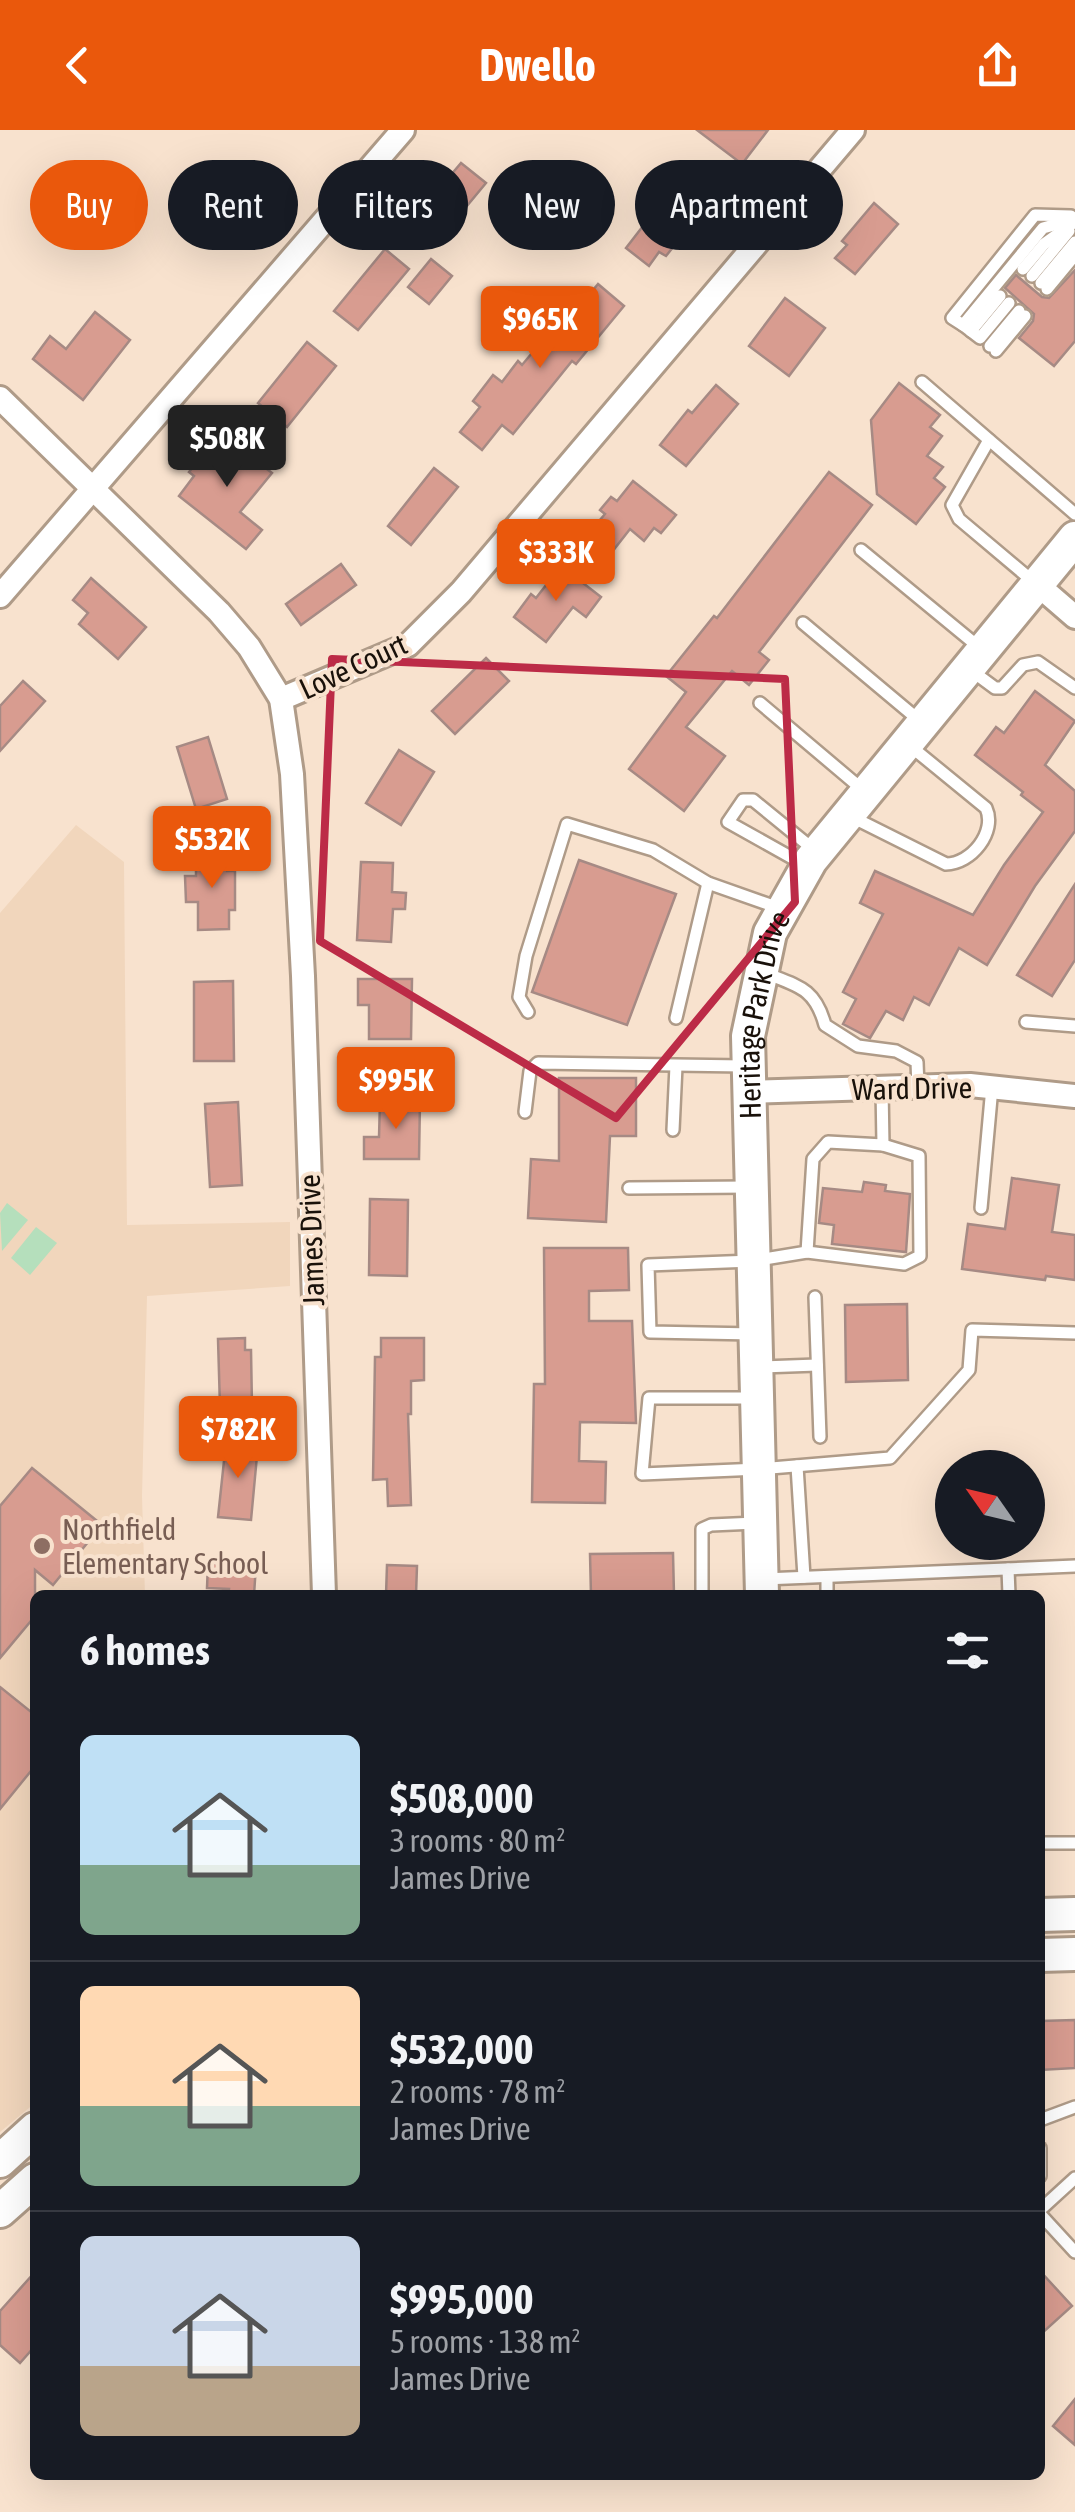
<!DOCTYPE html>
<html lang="en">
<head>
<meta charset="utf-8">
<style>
  :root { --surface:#171b24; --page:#20242c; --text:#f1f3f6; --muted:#9ea1a6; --line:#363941; --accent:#ea580c }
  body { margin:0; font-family:"Asap Condensed",sans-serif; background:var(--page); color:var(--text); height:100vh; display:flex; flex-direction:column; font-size:38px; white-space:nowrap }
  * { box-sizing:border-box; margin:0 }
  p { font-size:32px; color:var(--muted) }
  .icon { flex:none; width:55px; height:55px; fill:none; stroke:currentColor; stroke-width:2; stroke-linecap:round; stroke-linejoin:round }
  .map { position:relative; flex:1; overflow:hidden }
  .sheet { position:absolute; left:30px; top:1460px; width:1015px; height:890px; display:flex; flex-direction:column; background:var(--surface); border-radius:15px; box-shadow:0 10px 40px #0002 }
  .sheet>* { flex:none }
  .hud { position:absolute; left:30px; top:30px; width:1015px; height:90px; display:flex; gap:20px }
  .needle { width:65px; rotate:304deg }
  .buttons { position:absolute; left:935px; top:1320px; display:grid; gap:20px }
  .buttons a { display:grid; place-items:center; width:110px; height:110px; border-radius:50%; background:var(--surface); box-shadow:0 10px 40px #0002; font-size:50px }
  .price { position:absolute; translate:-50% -85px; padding:0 22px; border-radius:10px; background:var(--accent); color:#fff; font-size:32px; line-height:65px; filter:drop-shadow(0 2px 5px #0008) }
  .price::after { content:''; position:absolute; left:50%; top:60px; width:30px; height:22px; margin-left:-15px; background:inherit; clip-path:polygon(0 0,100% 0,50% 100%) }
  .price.active { background:#222; color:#fff }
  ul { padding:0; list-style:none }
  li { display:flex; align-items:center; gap:30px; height:250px; padding:0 50px }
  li+li { border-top:2px solid var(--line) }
  li span { display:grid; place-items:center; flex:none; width:280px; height:200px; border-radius:15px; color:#555 }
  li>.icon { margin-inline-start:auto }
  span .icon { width:120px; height:120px; fill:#fffc; stroke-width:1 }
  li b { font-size:42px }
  h2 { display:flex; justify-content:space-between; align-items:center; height:120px; padding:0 50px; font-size:42px }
  .tag { padding:0 35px; border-radius:45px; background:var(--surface); box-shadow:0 10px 40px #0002; font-size:35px; line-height:90px }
  .tag.active { background:var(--accent); color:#fff }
  header { display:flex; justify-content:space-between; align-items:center; height:130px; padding:0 50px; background:var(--accent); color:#fff; font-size:45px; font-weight:700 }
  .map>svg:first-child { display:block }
</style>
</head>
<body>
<header><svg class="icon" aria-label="back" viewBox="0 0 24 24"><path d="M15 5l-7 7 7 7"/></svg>Dwello<svg class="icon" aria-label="share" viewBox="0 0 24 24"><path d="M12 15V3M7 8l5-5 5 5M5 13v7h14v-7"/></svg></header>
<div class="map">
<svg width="1075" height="2382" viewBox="0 0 1075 2382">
  <rect width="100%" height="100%" fill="#f8e2ce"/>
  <path fill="#f1d6bc" d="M 76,695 L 124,732 L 127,1095 L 290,1092 L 290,1156 L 147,1166 L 142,1366 L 145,1465 L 35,1465 L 35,1973 L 0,2002 L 0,783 Z"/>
  <g fill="#b5dfbc">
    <path d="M 7,1073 L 28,1090 L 2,1121 L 0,1083 Z"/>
    <path d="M 36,1097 L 57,1113 L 30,1145 L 11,1128 Z"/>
  </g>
  <g fill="#d89c90" stroke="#a68a84" stroke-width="2.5">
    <path d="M 697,0 L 768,0 L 742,34 Z"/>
    <path d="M 461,33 L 486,53 L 437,112 L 412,91 Z"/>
    <path d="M 674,56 L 698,75 L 677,103 L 681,107 L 666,126 L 659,122 L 649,136 L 626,118 Z"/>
    <path d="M 874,73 L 898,94 L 855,144 L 835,128 L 847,115 L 842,111 Z"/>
    <path d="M 385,119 L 409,139 L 358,200 L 334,181 Z"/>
    <path d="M 431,129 L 452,146 L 429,174 L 408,157 Z"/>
    <path d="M 1075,140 L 1075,211 L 1054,236 L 1019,208 L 1033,191 L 1034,184 L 1005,158 L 1016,145 L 1042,167 L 1049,168 Z"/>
    <path d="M 598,154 L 624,176 L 576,234 L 572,231 L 513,304 L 502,295 L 482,320 L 460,302 L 480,277 L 473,271 L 493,245 L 502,252 L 518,231 L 522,235 L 532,223 L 537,228 Z"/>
    <path d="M 785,168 L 825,198 L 789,246 L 749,216 Z"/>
    <path d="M 95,182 L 130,210 L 83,270 L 33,229 L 50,206 L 66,219 Z"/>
    <path d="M 307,212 L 336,236 L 287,297 L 258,273 Z"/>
    <path d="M 899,253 L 940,285 L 930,297 L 942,306 L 927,326 L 943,337 L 934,348 L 945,357 L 916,394 L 877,364 L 871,290 Z"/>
    <path d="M 716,255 L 738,274 L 686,336 L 660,315 L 688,280 L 692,283 Z"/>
    <path d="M 227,308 L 272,343 L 240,382 L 262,400 L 246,419 L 179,366 L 194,346 L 189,342 L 207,320 L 214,325 Z"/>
    <path d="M 434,338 L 458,357 L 411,415 L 388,396 Z"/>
    <path d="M 829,342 L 872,375 L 759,522 L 769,530 L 749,555 L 732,541 L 686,597 L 725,626 L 684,681 L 629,639 L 686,562 L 666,546 L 714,486 L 717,488 Z"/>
    <path d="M 633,351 L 676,385 L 661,403 L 654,398 L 644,411 L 630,399 L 612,422 L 588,404 L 605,384 L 600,380 L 611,367 L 617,371 Z"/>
    <path d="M 341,434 L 356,455 L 301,495 L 286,474 Z"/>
    <path d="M 561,436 L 601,467 L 586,487 L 573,477 L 546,512 L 514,487 L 531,464 L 536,468 Z"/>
    <path d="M 91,448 L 146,497 L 118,529 L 79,494 L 88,483 L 73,470 Z"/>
    <path d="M 486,528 L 509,551 L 455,604 L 432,581 Z"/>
    <path d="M 23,551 L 45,571 L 0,621 L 0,576 Z"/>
    <path d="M 1035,561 L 1075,591 L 1045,635 L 1075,661 L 1075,701 L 1035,756 L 987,835 L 959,818 L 929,875 L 914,867 L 903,890 L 886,881 L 870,908 L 843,894 L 856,869 L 843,862 L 883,784 L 860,773 L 875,741 L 973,785 L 1004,735 L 1043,682 L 1021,665 L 1023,662 L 975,625 L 996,597 L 1004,603 Z"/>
    <path d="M 208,607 L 227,669 L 196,679 L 177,617 Z"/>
    <path d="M 399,620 L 434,642 L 401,695 L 366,673 Z"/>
    <path d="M 196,722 L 226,722 L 227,741 L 235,741 L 235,780 L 229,780 L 229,799 L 198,800 L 198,772 L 186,772 L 185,746 L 196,746 Z"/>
    <path d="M 579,730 L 676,764 L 627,895 L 532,862 Z"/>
    <path d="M 361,732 L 393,733 L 392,762 L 406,763 L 405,779 L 393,779 L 391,812 L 357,810 Z"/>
    <path d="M 1075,754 L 1075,830 L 1052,866 L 1017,845 Z"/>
    <path d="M 358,849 L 412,849 L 411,909 L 369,909 L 369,875 L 358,875 Z"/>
    <path d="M 233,851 L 234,931 L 194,931 L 194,852 Z"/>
    <path d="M 559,948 L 636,948 L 636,1006 L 610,1006 L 606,1092 L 528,1088 L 531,1029 L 559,1031 Z"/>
    <path d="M 380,971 L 420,971 L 419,1029 L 364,1029 L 364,1007 L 379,1007 Z"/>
    <path d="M 238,972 L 242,1055 L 210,1057 L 205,974 Z"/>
    <path d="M 1012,1048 L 1059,1055 L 1052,1102 L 1075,1105 L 1075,1150 L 1046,1146 L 1045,1150 L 962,1139 L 968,1094 L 1005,1099 Z"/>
    <path d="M 864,1052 L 886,1055 L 885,1061 L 910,1064 L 906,1122 L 832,1114 L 834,1095 L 819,1093 L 823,1058 L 862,1062 Z"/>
    <path d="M 370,1069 L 408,1070 L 407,1146 L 369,1145 Z"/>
    <path d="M 544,1118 L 628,1118 L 629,1160 L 589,1161 L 589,1191 L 632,1191 L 636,1293 L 580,1292 L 579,1331 L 606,1332 L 605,1373 L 532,1372 L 534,1254 L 545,1254 Z"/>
    <path d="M 907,1174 L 908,1250 L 846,1252 L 845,1175 Z"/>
    <path d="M 245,1208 L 245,1220 L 251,1220 L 252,1276 L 220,1277 L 218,1209 Z"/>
    <path d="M 381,1208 L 424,1208 L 424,1250 L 411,1251 L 411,1284 L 408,1284 L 411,1375 L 388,1376 L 387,1349 L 373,1350 L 375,1227 L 381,1227 Z"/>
    <path d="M 226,1312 L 258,1315 L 251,1390 L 218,1387 Z"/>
    <path d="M 32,1338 L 102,1395 L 53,1455 L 35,1440 L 35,1486 L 0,1528 L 0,1376 Z"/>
    <path d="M 673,1423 L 674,1465 L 591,1465 L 590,1424 Z"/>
    <path d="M 208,1433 L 256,1435 L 254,1465 L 228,1465 L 229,1459 L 207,1458 Z"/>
    <path d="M 387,1435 L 417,1436 L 416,1465 L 386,1465 Z"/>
    <path d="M 0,1557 L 35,1585 L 35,1636 L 0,1679 Z"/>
    <path d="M 1075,1890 L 1075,1938 L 1040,1940 L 1040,1891 Z"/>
    <path d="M 1040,2141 L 1072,2176 L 1040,2205 Z"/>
    <path d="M 35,2142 L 35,2216 L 20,2233 L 0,2215 L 0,2181 Z"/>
    <path d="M 1075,2269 L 1075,2315 L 1053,2296 Z"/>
  </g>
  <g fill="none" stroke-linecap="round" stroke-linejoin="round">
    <g stroke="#af9b88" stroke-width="16">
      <g id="lane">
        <path d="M 1023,139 L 1044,114 L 1072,94"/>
        <path d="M 1032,146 L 1069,101"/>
        <path d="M 1041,153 L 1075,112"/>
        <path d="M 1047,159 L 1075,125"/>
        <path d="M 1009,173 L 980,208 L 963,195 L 1043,98 L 1075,89"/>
        <path d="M 963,195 L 952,188 L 1035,85 L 1071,86"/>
        <path d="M 971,201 L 1000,166"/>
        <path d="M 990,216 L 1019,181"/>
        <path d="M 996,221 L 1025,186"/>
        <path d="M 922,252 L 1075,384"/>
        <path d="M 989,310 L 952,375 L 959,389 L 1035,453"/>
        <path d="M 861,420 L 980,518"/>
        <path d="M 803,493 L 920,591"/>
        <path d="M 972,541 L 995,558 L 1002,558 L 1023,535 L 1038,532 L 1075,558"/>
        <path d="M 760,573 L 863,660"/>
        <path d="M 852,687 L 946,734 C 971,734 997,702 986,678 L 909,615"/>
        <path d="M 803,734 L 728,692 L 743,670 L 753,670 L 813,719"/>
        <path d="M 765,843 C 798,856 815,858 825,895 L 858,916 L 896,921 L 917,932 L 918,957"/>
        <path d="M 528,882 L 519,867 L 526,826 L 567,694 L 653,720 L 708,753 L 779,778"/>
        <path d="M 676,888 L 708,753"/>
        <path d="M 1026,892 L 1075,896"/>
        <path d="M 525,982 L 530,941 L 538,933 L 744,936"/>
        <path d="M 673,1000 L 676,936"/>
        <path d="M 629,1058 L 749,1057"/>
        <path d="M 981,1078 L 992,957"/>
        <path d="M 807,1122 L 904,1134 L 920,1126 L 919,1026 L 883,1015"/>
        <path d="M 815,1167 L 820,1307"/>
        <path d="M 754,1204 L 650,1202 L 648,1135 L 752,1131 L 807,1122 L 813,1029 L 828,1012 L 883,1015 L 882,958"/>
        <path d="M 759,1237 L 817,1235"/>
        <path d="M 755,1268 L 649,1268 L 642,1344 L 759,1339 L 890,1328 L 969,1240 L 972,1200 L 1075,1203"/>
        <path d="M 797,1336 L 804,1447"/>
        <path d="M 1008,1439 L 1009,1465"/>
        <path d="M 827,1447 L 827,1465"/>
        <path d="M 764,1449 L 1075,1436"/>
        <path d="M 702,1465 L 702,1399 L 711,1395 L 756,1393"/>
        <path d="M 1040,1713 L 1075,1713"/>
        <path d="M 1040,1990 L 1075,1977"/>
        <path d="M 1040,2018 L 1040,2046"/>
        <path d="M 1040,2080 L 1075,2048"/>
        <path d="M 1040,2084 L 1075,2122"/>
      </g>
    </g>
    <g stroke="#af9b88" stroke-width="28">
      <g id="street">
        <path d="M 0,268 L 219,482 L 249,517 L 281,569 L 292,644 L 303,846 L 324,1465"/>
        <path d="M 1038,455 L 1075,487"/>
        <path d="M 0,466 L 403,0"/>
        <path d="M 281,569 L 408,515 L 461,462 L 853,0"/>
        <path d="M 749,962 L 970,955 L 1075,966"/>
      </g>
    </g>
    <g stroke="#af9b88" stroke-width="38">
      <g id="secondary">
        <path id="s1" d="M 762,1465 L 748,906 L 770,803 L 811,730 L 1075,408"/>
        <path d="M 1040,1785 L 1075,1784"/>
        <path d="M 1040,1825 L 1075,1824"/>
        <path d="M 0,2031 L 35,1999"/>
        <path d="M 0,2081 L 35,2050"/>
      </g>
    </g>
    <use href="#lane" stroke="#fff" stroke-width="11"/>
    <use href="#street" stroke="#fff" stroke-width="22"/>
    <use href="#secondary" stroke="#fff" stroke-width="32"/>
  </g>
  <path fill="none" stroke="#bc2b47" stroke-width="8" stroke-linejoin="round" d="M 332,529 L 785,549 L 795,772 L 616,988 L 320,811 Z"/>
  <circle fill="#8d6e63" stroke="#f8e2ce" stroke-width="4" cx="42" cy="1416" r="10"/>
  <g text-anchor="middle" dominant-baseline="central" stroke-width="8" stroke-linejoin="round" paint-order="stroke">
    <g font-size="30" fill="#19110a" stroke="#f8e2ce">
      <text transform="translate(353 536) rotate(-25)">Love Court</text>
      <text stroke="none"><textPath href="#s1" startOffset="582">Heritage Park Drive</textPath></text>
      <text transform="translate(912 958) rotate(-1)">Ward Drive</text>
      <text transform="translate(311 1110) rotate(-92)">James Drive</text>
    </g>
    <g font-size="30" fill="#785e54" stroke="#f8e2ce" text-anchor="start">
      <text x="62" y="1399">Northfield<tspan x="62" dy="34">Elementary School</tspan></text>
    </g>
  </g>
</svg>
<div class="buttons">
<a><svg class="needle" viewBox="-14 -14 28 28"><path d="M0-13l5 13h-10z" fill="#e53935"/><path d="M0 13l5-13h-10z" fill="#9ea1a6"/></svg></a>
</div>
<b class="price" style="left:540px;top:241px">$965K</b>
<b class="price active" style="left:227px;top:360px">$508K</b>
<b class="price" style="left:556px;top:474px">$333K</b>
<b class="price" style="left:212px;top:761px">$532K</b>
<b class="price" style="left:396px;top:1002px">$995K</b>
<b class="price" style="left:238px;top:1351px">$782K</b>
<div class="hud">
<a class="tag active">Buy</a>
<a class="tag">Rent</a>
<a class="tag">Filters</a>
<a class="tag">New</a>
<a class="tag">Apartment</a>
</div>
<section class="sheet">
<h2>6 homes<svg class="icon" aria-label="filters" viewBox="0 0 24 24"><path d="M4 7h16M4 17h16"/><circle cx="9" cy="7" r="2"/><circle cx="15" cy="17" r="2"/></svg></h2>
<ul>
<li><span style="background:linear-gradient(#bfe0f5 65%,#7fa58c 0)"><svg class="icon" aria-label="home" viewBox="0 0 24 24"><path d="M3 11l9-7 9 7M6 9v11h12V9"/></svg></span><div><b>$508,000</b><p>3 rooms · 80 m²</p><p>James Drive</p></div></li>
<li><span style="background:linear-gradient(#ffd9b3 60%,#7fa58c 0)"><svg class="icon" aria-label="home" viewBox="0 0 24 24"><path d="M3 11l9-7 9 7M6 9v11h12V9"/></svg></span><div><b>$532,000</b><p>2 rooms · 78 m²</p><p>James Drive</p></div></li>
<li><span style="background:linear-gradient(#c9d6e8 65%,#b9a48a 0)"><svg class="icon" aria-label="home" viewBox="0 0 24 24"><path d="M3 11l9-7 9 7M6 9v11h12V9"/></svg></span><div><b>$995,000</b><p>5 rooms · 138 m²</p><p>James Drive</p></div></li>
</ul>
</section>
</div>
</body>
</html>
